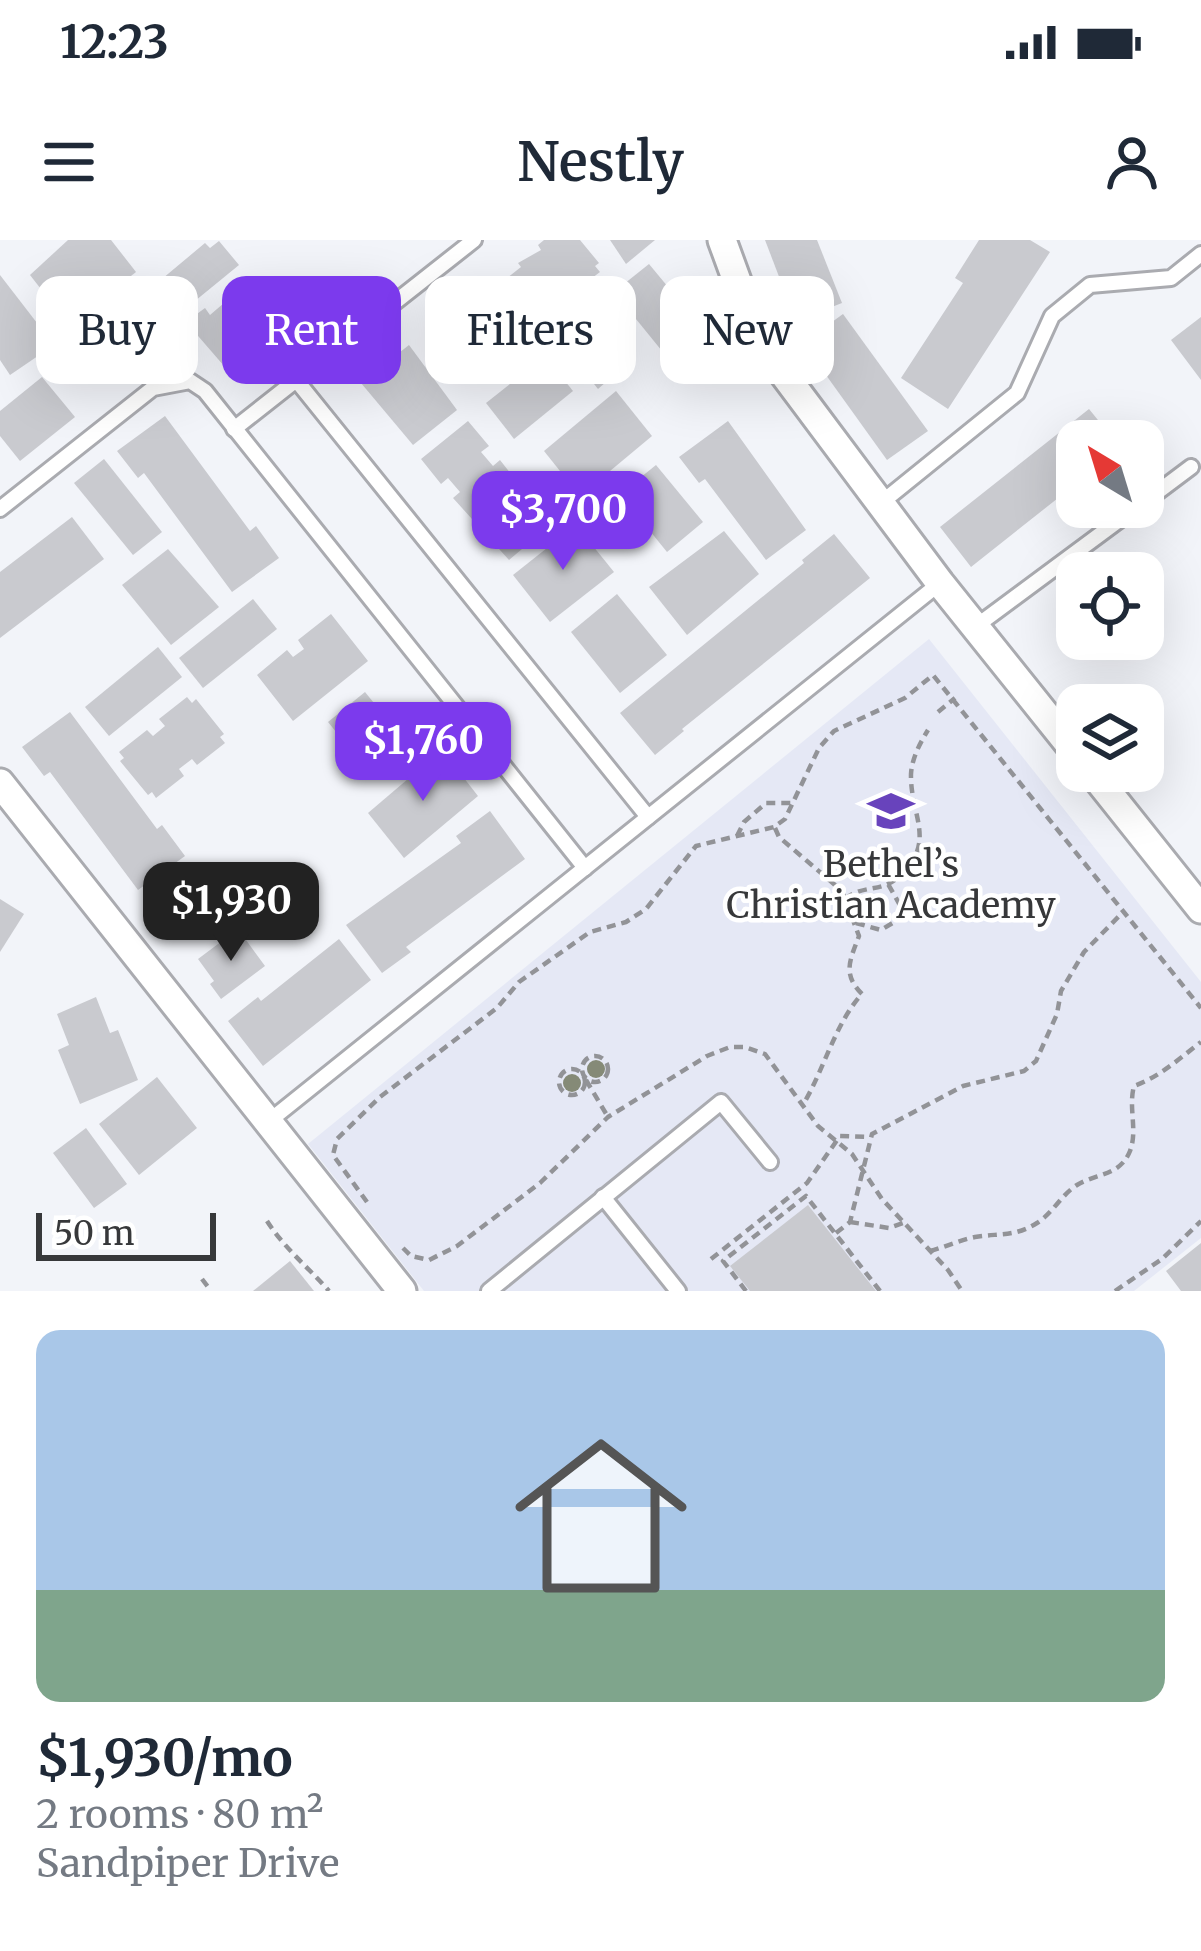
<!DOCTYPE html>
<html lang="en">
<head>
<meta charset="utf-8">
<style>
  :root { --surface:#fff; --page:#f2f2f3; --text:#1f2937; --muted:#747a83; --line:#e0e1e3; --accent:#7c3aed }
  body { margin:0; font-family:Merriweather,serif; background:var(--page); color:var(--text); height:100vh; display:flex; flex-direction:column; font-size:45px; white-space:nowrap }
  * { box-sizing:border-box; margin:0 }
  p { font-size:39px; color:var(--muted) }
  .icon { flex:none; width:66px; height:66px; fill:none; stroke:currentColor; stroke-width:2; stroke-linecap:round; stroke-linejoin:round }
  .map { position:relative; height:1051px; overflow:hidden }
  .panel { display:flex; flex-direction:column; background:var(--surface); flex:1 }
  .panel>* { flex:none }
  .hud { position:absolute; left:36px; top:36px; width:1131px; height:108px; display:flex; gap:24px }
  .needle { width:78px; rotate:322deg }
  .fabs { position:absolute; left:1056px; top:180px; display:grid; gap:24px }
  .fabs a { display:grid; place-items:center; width:108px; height:108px; border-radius:24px; background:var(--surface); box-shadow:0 12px 48px #0002; font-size:60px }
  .scale { position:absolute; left:36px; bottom:30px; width:180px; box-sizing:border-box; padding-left:12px; border:6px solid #37383a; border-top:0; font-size:33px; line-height:42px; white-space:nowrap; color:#37383a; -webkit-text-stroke:9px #fff; paint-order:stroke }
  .price { position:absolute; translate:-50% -102px; padding:0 27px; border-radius:24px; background:var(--accent); color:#fff; font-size:39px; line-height:78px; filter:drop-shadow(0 3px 6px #0008) }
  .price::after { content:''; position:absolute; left:50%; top:72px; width:36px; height:27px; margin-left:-18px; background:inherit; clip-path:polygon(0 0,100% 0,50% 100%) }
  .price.current { background:#222; color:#fff }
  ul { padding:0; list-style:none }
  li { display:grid; align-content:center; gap:24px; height:636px; padding:0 36px }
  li+li { border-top:3px solid var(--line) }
  li span { display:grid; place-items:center; height:372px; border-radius:24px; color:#555 }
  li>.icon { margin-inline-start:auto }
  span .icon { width:216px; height:216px; fill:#fffc; stroke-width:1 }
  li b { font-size:51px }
  .chip { padding:0 42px; border-radius:24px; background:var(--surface); box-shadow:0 12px 48px #0002; font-size:42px; line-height:108px }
  .chip.current { background:var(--accent); color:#fff }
  .status { display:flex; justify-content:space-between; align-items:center; height:84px; padding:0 60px; background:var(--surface); direction:ltr }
  .status svg { height:33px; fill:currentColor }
  header { display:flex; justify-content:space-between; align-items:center; height:156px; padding:0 36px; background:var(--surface); font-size:54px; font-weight:600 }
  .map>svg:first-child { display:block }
</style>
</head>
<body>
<div class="status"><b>12:23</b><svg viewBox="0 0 49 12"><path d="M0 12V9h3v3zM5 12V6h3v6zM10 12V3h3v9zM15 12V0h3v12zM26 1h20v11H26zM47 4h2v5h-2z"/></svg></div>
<header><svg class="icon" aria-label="menu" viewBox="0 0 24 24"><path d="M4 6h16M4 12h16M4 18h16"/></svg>Nestly<svg class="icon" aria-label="person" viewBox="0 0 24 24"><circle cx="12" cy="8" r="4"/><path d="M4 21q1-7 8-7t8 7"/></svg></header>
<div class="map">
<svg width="1201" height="1051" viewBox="0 0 1201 1051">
  <rect width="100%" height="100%" fill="#f2f4f9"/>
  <path fill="#e5e8f5" d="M 929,399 L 1201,742 L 1201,998 L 1134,1051 L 424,1051 L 308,904 Z"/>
  <g fill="#c9cacf">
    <path d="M 68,0 L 111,0 L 136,32 L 69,85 L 30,35 Z"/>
    <path d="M 544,0 L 580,0 L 599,23 L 595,26 L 600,32 L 575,51 L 571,46 L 560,55 L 563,58 L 552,66 L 550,63 L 504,100 L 508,105 L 498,113 L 493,108 L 483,116 L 488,122 L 463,142 L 458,136 L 454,139 L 426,104 L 429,101 L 425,94 L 449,75 L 453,80 L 465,72 L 462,68 L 472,60 L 474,64 L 521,27 L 518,23 L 541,10 L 538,5 Z"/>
    <path d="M 610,0 L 655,0 L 626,24 Z"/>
    <path d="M 765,0 L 817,0 L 842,63 L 796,81 Z"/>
    <path d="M 979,0 L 1030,0 L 1050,12 L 948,169 L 901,138 L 963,43 L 955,38 Z"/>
    <path d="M 219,1 L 239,25 L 168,83 L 144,54 L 205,3 L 210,8 Z"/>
    <path d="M 649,24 L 697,82 L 662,111 L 614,52 Z"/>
    <path d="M 0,35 L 54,105 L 10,135 L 0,120 Z"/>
    <path d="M 585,61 L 632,119 L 598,149 L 550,89 Z"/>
    <path d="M 224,63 L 241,84 L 250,77 L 271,104 L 252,119 L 257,125 L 237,141 L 186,82 L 205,68 L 210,75 Z"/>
    <path d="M 843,74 L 928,191 L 887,220 L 803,103 Z"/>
    <path d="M 1201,77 L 1201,140 L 1171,100 Z"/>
    <path d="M 409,105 L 457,170 L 413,205 L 361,143 Z"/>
    <path d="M 545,116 L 573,151 L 514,199 L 486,163 Z"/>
    <path d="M 42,137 L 75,177 L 20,221 L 0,196 L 0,171 Z"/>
    <path d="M 616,151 L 652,196 L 580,256 L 544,211 Z"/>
    <path d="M 1089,169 L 1115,201 L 1077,201 L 1077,243 L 971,327 L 940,287 Z"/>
    <path d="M 165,176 L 250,291 L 256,286 L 279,318 L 232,352 L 144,233 L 138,238 L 117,211 Z"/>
    <path d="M 468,181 L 489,206 L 481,212 L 493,226 L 500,220 L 519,244 L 516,247 L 548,287 L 509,320 L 453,258 L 460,252 L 448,238 L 441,244 L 421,219 Z"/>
    <path d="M 728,181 L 806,290 L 766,320 L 705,239 L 699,243 L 679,217 Z"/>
    <path d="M 104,219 L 162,292 L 133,315 L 74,243 Z"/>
    <path d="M 656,225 L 703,282 L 667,312 L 620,254 Z"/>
    <path d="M 72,277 L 104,319 L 0,398 L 0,332 Z"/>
    <path d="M 576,285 L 614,332 L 550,382 L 513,335 Z"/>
    <path d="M 724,291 L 759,334 L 687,395 L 649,347 Z"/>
    <path d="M 834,294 L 870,338 L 682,489 L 684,491 L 655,515 L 620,473 L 804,323 L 802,320 Z"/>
    <path d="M 168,309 L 219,367 L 171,405 L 122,345 Z"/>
    <path d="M 617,354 L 667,415 L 620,453 L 571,392 Z"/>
    <path d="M 253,359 L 277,389 L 203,448 L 179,418 Z"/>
    <path d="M 331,374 L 368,421 L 293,481 L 257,435 L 287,410 L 293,417 L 304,409 L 298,400 Z"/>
    <path d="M 158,407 L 182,437 L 109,496 L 85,467 Z"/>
    <path d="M 365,452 L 412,510 L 375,540 L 328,482 Z"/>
    <path d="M 187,457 L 192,463 L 196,459 L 224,494 L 220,497 L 225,503 L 197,525 L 192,519 L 179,529 L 184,536 L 156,558 L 152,552 L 148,555 L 120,521 L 124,518 L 119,512 L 147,490 L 153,496 L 165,486 L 159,479 Z"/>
    <path d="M 70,472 L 157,589 L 162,585 L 185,616 L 138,650 L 50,532 L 44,536 L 22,507 Z"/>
    <path d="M 442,510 L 478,556 L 404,618 L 368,573 Z"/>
    <path d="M 490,571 L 525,619 L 406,707 L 411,712 L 382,733 L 346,685 L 461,603 L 456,596 Z"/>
    <path d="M 0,659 L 24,674 L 0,712 Z"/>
    <path d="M 238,689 L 265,726 L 221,759 L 210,744 L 214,741 L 198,719 Z"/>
    <path d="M 339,699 L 371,740 L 263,826 L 228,781 L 258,757 L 261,761 Z"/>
    <path d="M 96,757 L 110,793 L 118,790 L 138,840 L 80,864 L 58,810 L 69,805 L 57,774 Z"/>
    <path d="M 157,837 L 197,888 L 139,935 L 99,884 Z"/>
    <path d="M 86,888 L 127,944 L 94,968 L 53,913 Z"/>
    <path d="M 808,965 L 876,1051 L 750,1051 L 730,1026 Z"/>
    <path d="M 1201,1003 L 1201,1051 L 1181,1051 L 1166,1031 Z"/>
    <path d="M 290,1021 L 314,1051 L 253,1051 Z"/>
  </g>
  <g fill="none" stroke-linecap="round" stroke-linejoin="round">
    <g stroke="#aaabb0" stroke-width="20">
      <g id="service">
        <path d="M 297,141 L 648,577"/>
        <path d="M 234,189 L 474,0"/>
        <path d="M 881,263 L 1017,153 L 1052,76 L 1090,45 L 1171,38 L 1201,14"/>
        <path d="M 1143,263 L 1191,227"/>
        <path d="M 0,269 L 153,148 L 190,141 L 205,151 L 585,628"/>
        <path d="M 975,387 L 1137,267"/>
        <path d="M 268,882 L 940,343"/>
        <path d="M 603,957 L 678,1051"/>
        <path d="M 489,1051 L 721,862 L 770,922"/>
      </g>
    </g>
    <g stroke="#aaabb0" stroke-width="33">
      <g id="minor">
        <path d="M 722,0 L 759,101 L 940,343 L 1077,514"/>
        <path d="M 1091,531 L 1201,669"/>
        <path d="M 0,543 L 402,1051"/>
      </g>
    </g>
    <g stroke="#929397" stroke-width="4.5" stroke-dasharray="9 6" stroke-linecap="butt">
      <path d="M 938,472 L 955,458"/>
      <path d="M 775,588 L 779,597 L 842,651 L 859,696 C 850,720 842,734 862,754 C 836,782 824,829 804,863"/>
      <path d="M 737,596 L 744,582 L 766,563 L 792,563"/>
      <path d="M 845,659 C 862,645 880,652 896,639 C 939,603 910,577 911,534 C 912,518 920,503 928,490"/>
      <path d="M 856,683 L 881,690 L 896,681 L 901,667 L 888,644"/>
      <circle cx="595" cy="829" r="13"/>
      <circle cx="572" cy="842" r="13"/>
      <path d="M 586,840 L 608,877"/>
      <path d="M 367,962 L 333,915 L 337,899 L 380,857 L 497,768 L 519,742 L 590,692 L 626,682 L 646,669 L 696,606 L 774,587 L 785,579 L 819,508 L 834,491 L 905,458 L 933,435 L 1201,768"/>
      <path d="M 267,981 C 285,1009 308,1027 329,1051"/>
      <path d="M 850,982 L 889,988 L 903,983"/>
      <path d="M 836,993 L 850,982 L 872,894 L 963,846 L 1024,831 L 1036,821 L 1057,774 L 1061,751 L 1084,712 L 1123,672"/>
      <path d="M 403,1008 L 411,1016 L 429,1020 L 457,1006 L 540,943 L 608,877 L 707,816 L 730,807 L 745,807 L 765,814 L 818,886 L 852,914 L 882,959 L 948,1030 L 962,1051"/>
      <path d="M 930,1011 C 945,1007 960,1000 975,997 C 999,993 1015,997 1037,983 C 1053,973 1061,955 1077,945 C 1097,933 1120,936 1130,911 C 1138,890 1128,868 1134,846 C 1159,837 1179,819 1201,802"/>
      <path d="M 711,1019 L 807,943 L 840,896 L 870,897"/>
      <path d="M 202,1039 L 211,1051"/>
      <path d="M 746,1051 L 723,1021 L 806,956 L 880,1051"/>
      <path d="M 1115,1051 L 1162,1019 L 1201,981"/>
    </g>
    <use href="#service" stroke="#fff" stroke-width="14"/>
    <use href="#minor" stroke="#fff" stroke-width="27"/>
  </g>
  <g fill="#858a77">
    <circle cx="596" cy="829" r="9"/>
    <circle cx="572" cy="843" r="9"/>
  </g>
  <defs>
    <g id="school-bare" transform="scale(3.6)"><path d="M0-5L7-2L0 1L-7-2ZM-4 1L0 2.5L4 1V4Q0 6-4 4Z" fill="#6843bc" stroke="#fff" stroke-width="2.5" paint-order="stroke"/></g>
  </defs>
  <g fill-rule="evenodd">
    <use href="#school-bare" x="891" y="571"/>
  </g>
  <g text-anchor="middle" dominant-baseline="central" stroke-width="9" stroke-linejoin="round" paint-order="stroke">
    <g font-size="36" fill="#37383a" stroke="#fff">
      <text x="891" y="624">Bethel’s<tspan x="891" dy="41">Christian Academy</tspan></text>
    </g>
  </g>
</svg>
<div class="fabs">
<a><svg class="needle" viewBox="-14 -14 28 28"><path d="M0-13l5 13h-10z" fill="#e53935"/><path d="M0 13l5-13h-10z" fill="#747a83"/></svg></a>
<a><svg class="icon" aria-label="locate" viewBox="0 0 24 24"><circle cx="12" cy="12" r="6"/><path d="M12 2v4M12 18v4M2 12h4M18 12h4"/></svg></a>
<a><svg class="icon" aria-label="layers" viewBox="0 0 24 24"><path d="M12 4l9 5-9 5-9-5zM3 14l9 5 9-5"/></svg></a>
</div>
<div class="scale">50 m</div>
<b class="price" style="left:563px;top:333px">$3,700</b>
<b class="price" style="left:423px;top:564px">$1,760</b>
<b class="price current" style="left:231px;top:724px">$1,930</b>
<div class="hud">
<a class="chip">Buy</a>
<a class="chip current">Rent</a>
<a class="chip">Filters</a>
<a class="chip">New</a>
</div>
</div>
<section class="panel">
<ul>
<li><span style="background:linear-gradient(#a9c7e8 70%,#7fa58c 0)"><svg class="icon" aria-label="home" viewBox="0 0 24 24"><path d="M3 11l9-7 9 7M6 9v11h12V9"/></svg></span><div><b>$1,930/mo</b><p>2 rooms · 80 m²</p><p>Sandpiper Drive</p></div></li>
</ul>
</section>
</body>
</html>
